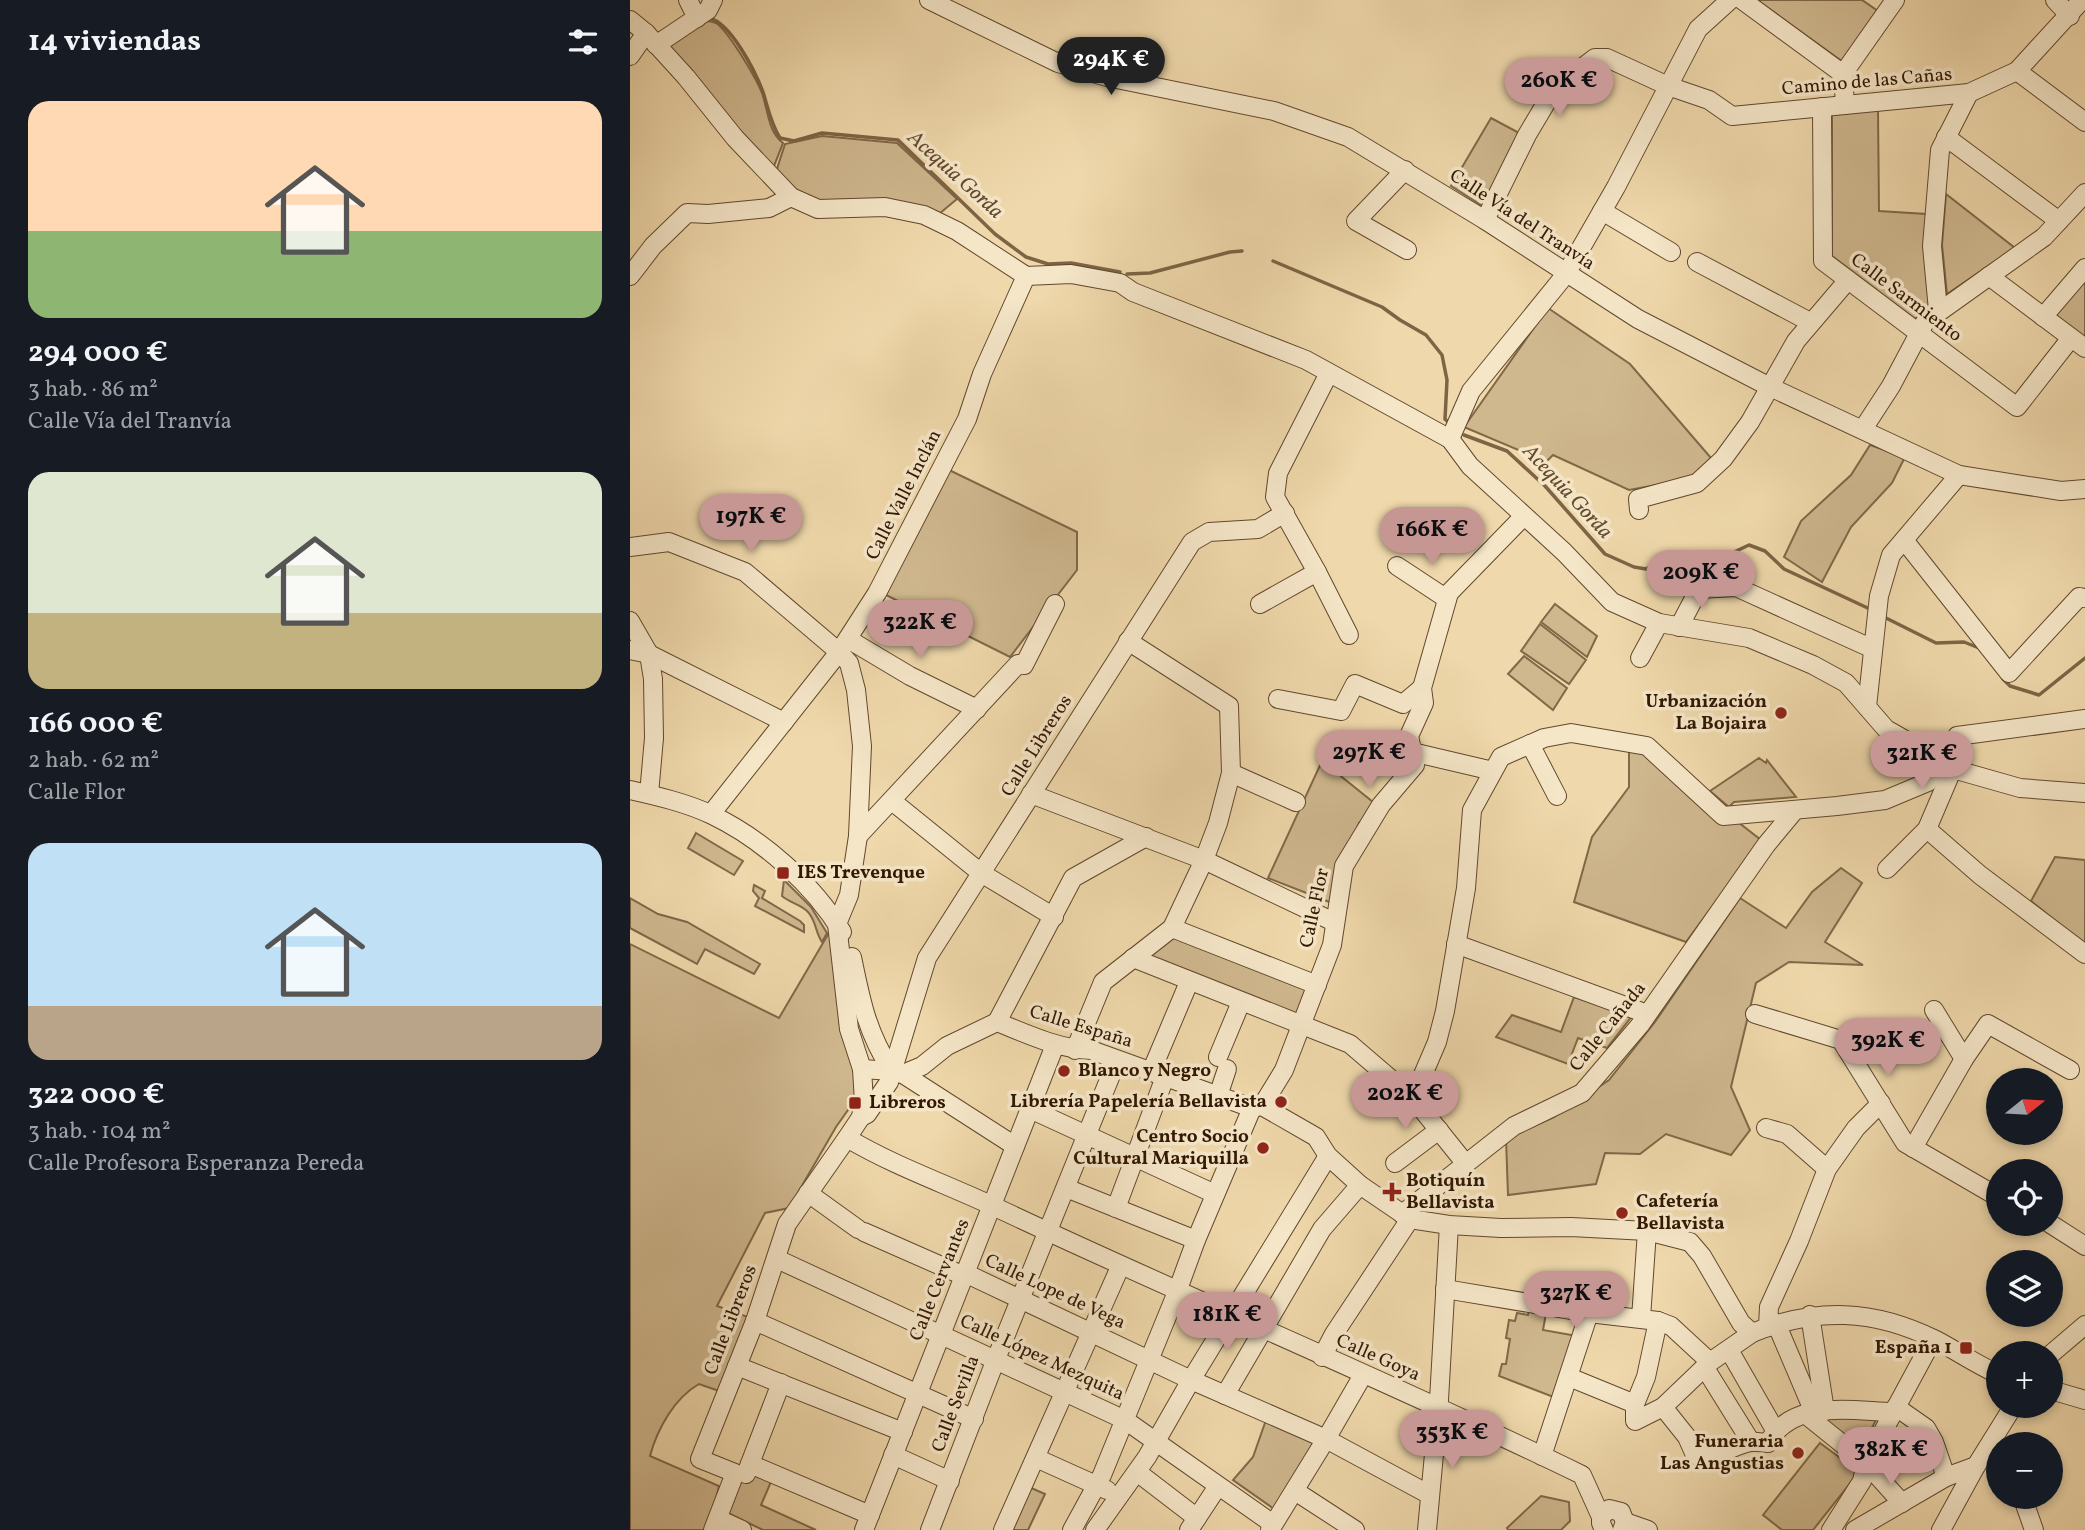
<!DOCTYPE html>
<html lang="es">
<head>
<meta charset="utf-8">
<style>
  :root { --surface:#171b24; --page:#20242c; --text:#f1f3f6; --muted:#9ea1a6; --accent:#c59692 }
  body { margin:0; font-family:Vollkorn,serif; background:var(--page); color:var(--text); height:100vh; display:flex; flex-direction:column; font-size:26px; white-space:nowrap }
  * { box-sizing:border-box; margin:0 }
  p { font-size:23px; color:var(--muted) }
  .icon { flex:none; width:38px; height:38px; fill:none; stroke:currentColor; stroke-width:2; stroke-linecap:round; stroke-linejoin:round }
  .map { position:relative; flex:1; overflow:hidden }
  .panel { display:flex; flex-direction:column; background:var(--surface); width:630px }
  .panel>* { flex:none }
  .needle { width:46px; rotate:72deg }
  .fabs { position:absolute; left:1356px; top:1068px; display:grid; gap:14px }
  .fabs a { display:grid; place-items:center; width:77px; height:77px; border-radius:50%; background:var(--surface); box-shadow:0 4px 10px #0003; font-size:35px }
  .price { position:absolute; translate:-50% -60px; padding:0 16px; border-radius:24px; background:var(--accent); color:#111; font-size:23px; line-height:46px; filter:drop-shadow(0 2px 4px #0008) }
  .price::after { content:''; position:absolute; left:50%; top:42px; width:21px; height:16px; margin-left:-10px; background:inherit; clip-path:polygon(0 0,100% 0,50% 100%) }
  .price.current { background:#222; color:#fff }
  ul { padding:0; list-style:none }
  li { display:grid; align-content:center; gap:14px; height:371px; padding:0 28px }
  li span { display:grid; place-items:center; height:217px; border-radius:21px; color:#555 }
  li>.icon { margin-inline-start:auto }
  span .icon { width:126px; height:126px; fill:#fffc; stroke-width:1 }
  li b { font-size:30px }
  h2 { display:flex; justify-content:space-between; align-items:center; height:84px; padding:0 28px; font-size:30px }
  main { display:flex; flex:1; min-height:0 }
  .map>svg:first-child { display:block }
</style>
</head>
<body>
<main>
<section class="panel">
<h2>14 viviendas<svg class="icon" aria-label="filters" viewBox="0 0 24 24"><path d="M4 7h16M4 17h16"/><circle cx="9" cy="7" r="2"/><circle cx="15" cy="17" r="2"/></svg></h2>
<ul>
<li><span style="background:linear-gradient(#ffd9b3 60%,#8fb573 0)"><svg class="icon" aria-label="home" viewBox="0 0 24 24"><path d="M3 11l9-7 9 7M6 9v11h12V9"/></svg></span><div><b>294 000 €</b><p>3 hab. · 86 m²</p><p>Calle Vía del Tranvía</p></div></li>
<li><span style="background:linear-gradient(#dfe7d0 65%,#c2b280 0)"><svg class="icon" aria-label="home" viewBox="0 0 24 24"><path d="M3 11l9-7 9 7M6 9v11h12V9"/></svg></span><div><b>166 000 €</b><p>2 hab. · 62 m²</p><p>Calle Flor</p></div></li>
<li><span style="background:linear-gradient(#bfe0f5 75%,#b9a48a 0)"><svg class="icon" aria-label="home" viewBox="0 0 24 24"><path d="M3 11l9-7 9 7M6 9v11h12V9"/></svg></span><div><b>322 000 €</b><p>3 hab. · 104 m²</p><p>Calle Profesora Esperanza Pereda</p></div></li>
</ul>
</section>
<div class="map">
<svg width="1455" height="1530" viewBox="0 0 1455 1530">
  <rect width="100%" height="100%" fill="#efd8ab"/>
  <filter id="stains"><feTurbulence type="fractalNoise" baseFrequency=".00286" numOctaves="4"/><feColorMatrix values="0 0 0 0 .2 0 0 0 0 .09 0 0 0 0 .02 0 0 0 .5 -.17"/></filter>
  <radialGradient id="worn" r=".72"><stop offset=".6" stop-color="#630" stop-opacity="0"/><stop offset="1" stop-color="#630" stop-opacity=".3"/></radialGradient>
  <g fill="#cfb78e" stroke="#806848" stroke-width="2">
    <path d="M 1127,0 L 1232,0 L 1248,11 L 1213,62 Z"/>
    <path d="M 76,21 C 78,21 84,22 86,23 C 99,32 126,78 132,93 C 138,110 138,132 153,143 L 142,171 L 35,44 Z"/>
    <path d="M 1248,110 L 1249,211 L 1296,214 L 1299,307 L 1285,319 L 1202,256 L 1202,115 Z"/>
    <path d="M 861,118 L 891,134 L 854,207 L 821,186 Z"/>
    <path d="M 192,136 L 267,143 L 327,199 L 309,214 L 193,203 L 167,192 L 146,172 L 155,144 Z"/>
    <path d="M 1316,194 L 1385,248 L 1317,294 L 1312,245 Z"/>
    <path d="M 1455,276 L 1455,339 L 1427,318 L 1424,311 Z"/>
    <path d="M 918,308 L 1000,364 L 1081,458 L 1059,479 L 999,490 L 923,455 L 908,470 L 891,451 L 834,427 Z"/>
    <path d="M 1240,445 L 1275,457 L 1262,483 L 1221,527 L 1192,582 L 1154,557 L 1171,521 L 1221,475 Z"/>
    <path d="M 317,469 L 447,532 L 447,570 L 380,657 L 256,595 Z"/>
    <path d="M 925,604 L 967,636 L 957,657 L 911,622 Z"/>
    <path d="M 910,624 L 956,660 L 939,684 L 891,651 Z"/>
    <path d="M 894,656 L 937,688 L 923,710 L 878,674 Z"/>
    <path d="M 999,747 L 1018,752 L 1131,840 L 1056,942 L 944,902 L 962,837 L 999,787 Z"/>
    <path d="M 1129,758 L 1136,763 L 1137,760 L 1166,797 L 1104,802 L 1099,807 L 1080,791 Z"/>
    <path d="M 692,761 L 743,802 L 733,820 L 729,823 L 704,886 L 702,903 L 638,878 Z"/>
    <path d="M 66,833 L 113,861 L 104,875 L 58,848 Z"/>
    <path d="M 1425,857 L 1455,860 L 1455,945 L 1401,901 Z"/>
    <path d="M 1211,868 L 1232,883 L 1195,942 L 1233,965 L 1159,962 L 1126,983 L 1101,1087 L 1120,1130 L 1101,1155 L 1036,1134 L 1010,1154 L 975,1153 L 966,1184 L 878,1195 L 876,1139 L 924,1117 L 979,1080 L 1025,1022 L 1110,898 L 1156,928 L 1182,892 Z"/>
    <path d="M 154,880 L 181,907 L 197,933 L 192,942 C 185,932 186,919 177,911 C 170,904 160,903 152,896 Z"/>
    <path d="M 124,885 L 135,891 L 132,898 L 170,921 L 174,925 L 174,932 L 125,906 L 129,898 L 123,891 Z"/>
    <path d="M 0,898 L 28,914 L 57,922 L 130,964 L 124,974 L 75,949 L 67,964 L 0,928 Z"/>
    <path d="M 200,931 L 230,1093 L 206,1127 L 159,1208 L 135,1213 L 87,1306 L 118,1317 L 89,1391 L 69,1384 C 44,1398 27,1430 20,1456 L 89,1486 L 84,1508 L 75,1530 L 0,1530 L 0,944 L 149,1018 Z"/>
    <path d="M 541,934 L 681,991 L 669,1019 L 519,956 Z"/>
    <path d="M 944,997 L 1002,1016 L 977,1048 L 948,1038 L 938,1064 L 866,1037 L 882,1015 L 931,1032 Z"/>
    <path d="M 900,1305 L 917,1308 L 913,1330 L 947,1336 L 926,1398 L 869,1376 L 872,1364 L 876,1364 L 880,1339 L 876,1338 L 879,1320 L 885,1321 L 887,1313 L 898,1315 Z"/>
    <path d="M 1190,1416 L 1247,1418 L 1231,1449 Z"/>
    <path d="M 636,1420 L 687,1439 L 644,1509 L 603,1480 L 623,1457 Z"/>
    <path d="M 1190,1443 L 1229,1472 L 1183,1530 L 1152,1530 L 1133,1515 Z"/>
    <path d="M 125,1470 L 143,1477 L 131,1505 L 186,1530 L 133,1530 L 98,1513 L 108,1483 L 118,1481 Z"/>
    <path d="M 399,1487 L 415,1494 L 398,1530 L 378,1530 Z"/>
    <path d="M 911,1496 L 939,1502 L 940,1521 L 931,1530 L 878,1530 L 877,1528 Z"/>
  </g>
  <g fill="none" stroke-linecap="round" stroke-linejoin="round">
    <g stroke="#7d6445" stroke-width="3.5">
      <path d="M 79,18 C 101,23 125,71 133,92 C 138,108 141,124 150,138 L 164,141 L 192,133 L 268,140 L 365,234 L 396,257 L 418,264 L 441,263 L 490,272"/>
      <path d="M 643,261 L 752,307 L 770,320 L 796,335 L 812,355 L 817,380 L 815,419 L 817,421"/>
      <path d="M 497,274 L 520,273 L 600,252 L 612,251"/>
      <path d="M 834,435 L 877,451 L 915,486 L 975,554 L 1004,567 L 1016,569 L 1039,556 L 1102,553 L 1119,545 L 1135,551 L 1154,569 L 1242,610"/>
      <path d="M 1256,618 L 1306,643 L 1334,642 L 1349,648"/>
      <path d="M 1373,679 L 1380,686 L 1409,695 L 1455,658"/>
    </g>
    <g stroke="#61482c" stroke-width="20">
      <g id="minor">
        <path d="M 58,0 L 67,18"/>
        <path d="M 299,0 L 428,63 L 477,77 L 644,111 L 718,137 L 855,220 L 1008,319 L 1138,386 L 1329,475 L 1431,491 L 1455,489"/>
        <path d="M 1112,0 L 1213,74 L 1215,105"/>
        <path d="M 1425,0 L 1440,16"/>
        <path d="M 0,20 L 16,33 L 56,77 L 105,138 L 161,197 L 188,209 L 255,207 L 294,215 L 327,231 L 396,276 L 441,274 L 490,283 L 503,292 L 676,360 L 820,439 L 840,466 L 934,552 L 982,602 L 1029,623 L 1119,638 L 1183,665 L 1216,683 L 1256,729 L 1330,771 L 1390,788 L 1455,793"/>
        <path d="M 26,45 L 78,10 L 83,0"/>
        <path d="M 0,56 L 16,33"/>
        <path d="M 1387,71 L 1455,122"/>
        <path d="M 1213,74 L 1265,0"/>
        <path d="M 1192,107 L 1193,261 L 1387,407 L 1441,338"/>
        <path d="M 1316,137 L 1429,221"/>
        <path d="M 775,170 L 726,221 L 777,250"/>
        <path d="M 972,211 L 1041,252"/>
        <path d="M 855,220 L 897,135 L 919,98 L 936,80 L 965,58 L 977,58 L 1038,86 L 1079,100 L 1102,116 L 1339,93 L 1387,71 L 1452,0"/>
        <path d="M 1067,262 L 1180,322"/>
        <path d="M 0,276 L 23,246 L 57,213 L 78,214 L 139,208 L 161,197"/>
        <path d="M 1359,276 L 1455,348"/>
        <path d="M 1308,310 L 1302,246 L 1310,150 L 1339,93"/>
        <path d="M 1413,317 L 1455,268"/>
        <path d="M 1233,429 L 1261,386 L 1295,322 L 1414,237 L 1455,193"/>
        <path d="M 820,439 L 841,391 L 936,274 L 986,187 L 1068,29 L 1100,0"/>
        <path d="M 1009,510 L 1008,499 L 1067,483 L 1093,459 L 1120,422 L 1166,341 L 1218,280"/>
        <path d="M 1274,540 L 1379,673 L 1449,597 L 1455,598"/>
        <path d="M 0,547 L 39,542 L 115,572 L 209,652 L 219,663 L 226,690 L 232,746 L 228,836 L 219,895 L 207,924 L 219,1029 L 232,1069 L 234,1102"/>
        <path d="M 767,566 L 817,599"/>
        <path d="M 687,572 L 719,635"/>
        <path d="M 630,604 L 687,572 L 645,497 L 648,473 L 699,373"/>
        <path d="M 0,621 L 19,654 L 23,679 L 24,738 L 19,794"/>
        <path d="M 1049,627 L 1069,589 L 1106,587 L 1243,649"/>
        <path d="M 218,639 L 280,676 L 347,709"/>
        <path d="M 0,650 L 19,654 L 154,722"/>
        <path d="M 1010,658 L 1029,623"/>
        <path d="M 648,699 L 711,711 L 725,684 L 773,704 L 792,688"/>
        <path d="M 1237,707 L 1249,596 L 1261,555 L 1329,475"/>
        <path d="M 900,744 L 927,796"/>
        <path d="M 782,752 L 863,771"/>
        <path d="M 601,773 L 666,802"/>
        <path d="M 0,790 C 27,796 57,803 82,815 C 132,839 183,884 212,932"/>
        <path d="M 401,794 L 574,860 L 704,922"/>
        <path d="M 262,801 L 351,873 L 424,917"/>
        <path d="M 81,814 L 209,652 L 247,593 L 337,419 L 352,374 L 396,276"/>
        <path d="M 1297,829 L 1350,875 L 1455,954"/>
        <path d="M 228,836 L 388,664 L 394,665 L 425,604"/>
        <path d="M 1257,869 L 1297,829 L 1323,768"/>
        <path d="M 542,928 L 687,985"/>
        <path d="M 826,944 L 1017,1014"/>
        <path d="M 222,957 C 231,1001 237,1033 262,1071"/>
        <path d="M 503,958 L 720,1044 L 783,1098 L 835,1163"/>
        <path d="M 1304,1010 L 1334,1059"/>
        <path d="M 1125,1014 L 1211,1040 L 1275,1143 L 1368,1197"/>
        <path d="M 367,1022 L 443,878 L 516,837"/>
        <path d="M 445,1050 L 473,982 L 542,928 L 574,860 L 588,823 L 601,773 L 599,706 L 498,641"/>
        <path d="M 588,1057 L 611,1002"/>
        <path d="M 232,1069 L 262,1071 L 273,1074 L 292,1066 L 317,1046 L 367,1022 C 397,1034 428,1049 461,1050 L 622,1108 L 632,1106 L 686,1137 L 698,1156 L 730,1185 L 780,1219 L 819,1225 L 871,1228 L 941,1227 L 1017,1231 L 1060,1242 L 1072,1256 L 1111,1323 L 1122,1333 C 1186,1307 1244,1309 1306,1340 C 1327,1351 1347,1365 1368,1374"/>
        <path d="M 521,1072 L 559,982"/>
        <path d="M 273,1074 L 385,1146"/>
        <path d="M 588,1096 L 597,1069"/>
        <path d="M 783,1098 L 807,1042 L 815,1011 L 836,888 L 842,810 L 871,757 L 914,738 L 941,733 L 1017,746 L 1093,816 L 1207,806 L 1255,800 L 1298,782 L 1312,763 L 1315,753 L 1327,736 L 1455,719"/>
        <path d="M 632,1106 L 654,1070 L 702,945 L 714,866 L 751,805 L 785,765 L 779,736 L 794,703 L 792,688 L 819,593 L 894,516"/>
        <path d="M 400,1109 L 585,1194"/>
        <path d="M 231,1117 L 237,1114 L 259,1082 L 297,958 L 562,542 L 579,532 L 628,529 L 655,513"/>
        <path d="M 1136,1128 L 1157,1134 L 1197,1169"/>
        <path d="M 217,1138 C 264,1166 316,1184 365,1207 C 560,1299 759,1381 952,1475 L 971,1517 L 971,1523 L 974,1530"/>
        <path d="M 1283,1148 L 1334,1059 L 1358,1024 L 1440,1070"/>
        <path d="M 765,1163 L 809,1130"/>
        <path d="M 436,1188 L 566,1240"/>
        <path d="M 178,1193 L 228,1229"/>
        <path d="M 486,1208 L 535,1077"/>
        <path d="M 772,1214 L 884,1126 L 952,1093 L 1010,1025 L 1136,845 L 1165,810"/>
        <path d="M 1419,1223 L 1455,1246"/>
        <path d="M 234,1232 L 334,1276"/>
        <path d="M 147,1259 L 495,1420 L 643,1524"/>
        <path d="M 335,1273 L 561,1380 L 696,1439 L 800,1495"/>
        <path d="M 815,1289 L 959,1313 L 1028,1321 L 1041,1326 L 1080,1362"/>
        <path d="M 1180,1315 L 1195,1411"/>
        <path d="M 1011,1318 L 1017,1231"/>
        <path d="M 125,1321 L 344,1419"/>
        <path d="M 1028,1321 L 1016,1377 L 1005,1404 L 1005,1421 L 1033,1407 L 1080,1362 L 1122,1333"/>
        <path d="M 1146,1323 L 1183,1410"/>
        <path d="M 1138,1327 L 1139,1307 L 1169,1241 L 1197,1169 L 1226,1128 L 1251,1103"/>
        <path d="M 1099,1350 L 1145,1430"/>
        <path d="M 1421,1354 L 1455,1325"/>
        <path d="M 692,1357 L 704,1334 L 780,1219"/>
        <path d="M 107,1366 L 273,1432"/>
        <path d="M 1075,1368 L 1121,1442"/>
        <path d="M 939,1377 L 1005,1404"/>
        <path d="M 1421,1390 L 1455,1400"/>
        <path d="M 595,1395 L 692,1229 L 730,1185"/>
        <path d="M 1033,1407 L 1057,1437 L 1065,1455 C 1089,1458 1101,1446 1121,1442 C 1126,1441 1133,1443 1138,1443 C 1162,1399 1221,1411 1263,1412"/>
        <path d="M 1266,1407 L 1296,1428 L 1304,1442 L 1316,1477"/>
        <path d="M 1175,1414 L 1236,1463 L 1272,1503"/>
        <path d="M 263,1455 L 320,1481"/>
        <path d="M 912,1456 L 959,1313"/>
        <path d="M 406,1458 L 477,1490"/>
        <path d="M 120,1464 L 240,1515"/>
        <path d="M 507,1472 L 567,1518"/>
        <path d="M 116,1474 L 151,1383"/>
        <path d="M 665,1491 L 725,1530"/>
        <path d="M 1392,1496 L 1404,1530"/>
        <path d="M 971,1517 L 979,1509 L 991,1512 L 995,1522 L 992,1530"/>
        <path d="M 88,1519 L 112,1530"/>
        <path d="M 995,1522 L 1018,1530"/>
        <path d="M 83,1530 L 105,1473 L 70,1459 L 125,1321 L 157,1224 L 217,1138 L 231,1117 L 233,1105"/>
        <path d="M 234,1530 L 425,1045"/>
        <path d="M 300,1530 L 366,1359 L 487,1060"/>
        <path d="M 373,1530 L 490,1267"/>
        <path d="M 442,1530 L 472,1475 L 547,1292 L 566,1240 L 622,1108"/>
        <path d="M 465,1530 L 517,1457 L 561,1380 L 698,1156"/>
        <path d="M 559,1530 L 588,1486"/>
        <path d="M 640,1530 L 696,1439 L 733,1375"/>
        <path d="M 797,1530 L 809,1400 L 819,1225"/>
        <path d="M 1201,1530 L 1232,1481 L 1236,1463 L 1303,1339"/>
        <path d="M 1225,1530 L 1316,1477 L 1346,1466"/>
        <path d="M 1311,1530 L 1346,1466 L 1384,1405"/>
      </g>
    </g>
    <use href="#minor" stroke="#f5e6c8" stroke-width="18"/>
  </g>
  <g fill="#8f2418" stroke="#f5e6c8" stroke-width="2.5">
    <circle cx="1151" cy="713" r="7"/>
    <rect x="146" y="866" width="14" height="14" rx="3.5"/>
    <circle cx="434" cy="1071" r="7"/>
    <circle cx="651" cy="1102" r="7"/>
    <rect x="218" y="1096" width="14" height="14" rx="3.5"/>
    <circle cx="633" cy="1148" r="7"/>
    <path d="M758.5 1181.5h7v7h7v7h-7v7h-7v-7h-7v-7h7z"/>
    <circle cx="992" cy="1213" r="7"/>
    <rect x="1329" y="1341" width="14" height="14" rx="3.5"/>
    <circle cx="1168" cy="1453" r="7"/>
  </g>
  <g text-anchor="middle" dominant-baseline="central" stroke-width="7" stroke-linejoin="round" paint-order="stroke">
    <g font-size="19" fill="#321802" stroke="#f5e6c8">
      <text transform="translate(1237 82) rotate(-5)">Camino de las Cañas</text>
      <text transform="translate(892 220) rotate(33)">Calle Vía del Tranvía</text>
      <text transform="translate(1276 298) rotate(37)">Calle Sarmiento</text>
      <text transform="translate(274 495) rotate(-63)">Calle Valle Inclán</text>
      <text transform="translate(407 746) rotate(-58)">Calle Libreros</text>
      <text transform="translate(685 908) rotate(-78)">Calle Flor</text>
      <text transform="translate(451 1027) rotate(17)">Calle España</text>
      <text transform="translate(978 1027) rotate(-51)">Calle Cañada</text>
      <text transform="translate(310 1280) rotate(-68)">Calle Cervantes</text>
      <text transform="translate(425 1292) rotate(25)">Calle Lope de Vega</text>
      <text transform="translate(101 1320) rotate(-69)">Calle Libreros</text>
      <text transform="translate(412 1358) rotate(25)">Calle López Mezquita</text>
      <text transform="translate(748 1358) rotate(24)">Calle Goya</text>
      <text transform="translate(326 1404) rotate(-69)">Calle Sevilla</text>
    </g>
    <g font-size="19" font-weight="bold" fill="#321802" stroke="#f5e6c8" text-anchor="end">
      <text x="1137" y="702">Urbanización<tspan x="1137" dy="22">La Bojaira</tspan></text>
      <text x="167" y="873" text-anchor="start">IES Trevenque</text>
      <text x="448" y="1071" text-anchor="start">Blanco y Negro</text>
      <text x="637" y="1102">Librería Papelería Bellavista</text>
      <text x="239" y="1103" text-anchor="start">Libreros</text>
      <text x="619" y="1137">Centro Socio<tspan x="619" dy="22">Cultural Mariquilla</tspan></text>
      <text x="776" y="1181" text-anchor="start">Botiquín<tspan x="776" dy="22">Bellavista</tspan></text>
      <text x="1006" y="1202" text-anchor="start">Cafetería<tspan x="1006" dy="22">Bellavista</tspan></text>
      <text x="1322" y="1348">España 1</text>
      <text x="1154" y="1442">Funeraria<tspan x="1154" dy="22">Las Angustias</tspan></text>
    </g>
    <g font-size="21" font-style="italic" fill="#644b2f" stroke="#f5e6c8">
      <text transform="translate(325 175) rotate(42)">Acequia Gorda</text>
      <text transform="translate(937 492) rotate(47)">Acequia Gorda</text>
    </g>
  </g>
  <rect width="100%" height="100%" filter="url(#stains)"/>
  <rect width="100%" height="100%" fill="url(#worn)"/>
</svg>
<div class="fabs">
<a><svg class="needle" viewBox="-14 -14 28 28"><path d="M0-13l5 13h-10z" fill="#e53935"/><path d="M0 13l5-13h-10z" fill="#9ea1a6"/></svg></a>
<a><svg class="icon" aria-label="locate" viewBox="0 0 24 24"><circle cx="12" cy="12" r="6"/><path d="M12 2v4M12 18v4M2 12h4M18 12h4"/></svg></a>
<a><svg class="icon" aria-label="layers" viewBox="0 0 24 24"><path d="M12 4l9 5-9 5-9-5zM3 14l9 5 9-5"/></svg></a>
<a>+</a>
<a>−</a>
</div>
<b class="price current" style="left:481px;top:97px">294K €</b>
<b class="price" style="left:929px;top:118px">260K €</b>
<b class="price" style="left:121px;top:554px">197K €</b>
<b class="price" style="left:802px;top:567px">166K €</b>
<b class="price" style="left:1071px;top:610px">209K €</b>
<b class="price" style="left:290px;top:660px">322K €</b>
<b class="price" style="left:739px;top:790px">297K €</b>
<b class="price" style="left:1292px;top:791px">321K €</b>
<b class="price" style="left:1258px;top:1078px">392K €</b>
<b class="price" style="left:775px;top:1131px">202K €</b>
<b class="price" style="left:946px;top:1331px">327K €</b>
<b class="price" style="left:597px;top:1352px">181K €</b>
<b class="price" style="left:822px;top:1470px">353K €</b>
<b class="price" style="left:1261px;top:1487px">382K €</b>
</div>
</main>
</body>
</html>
